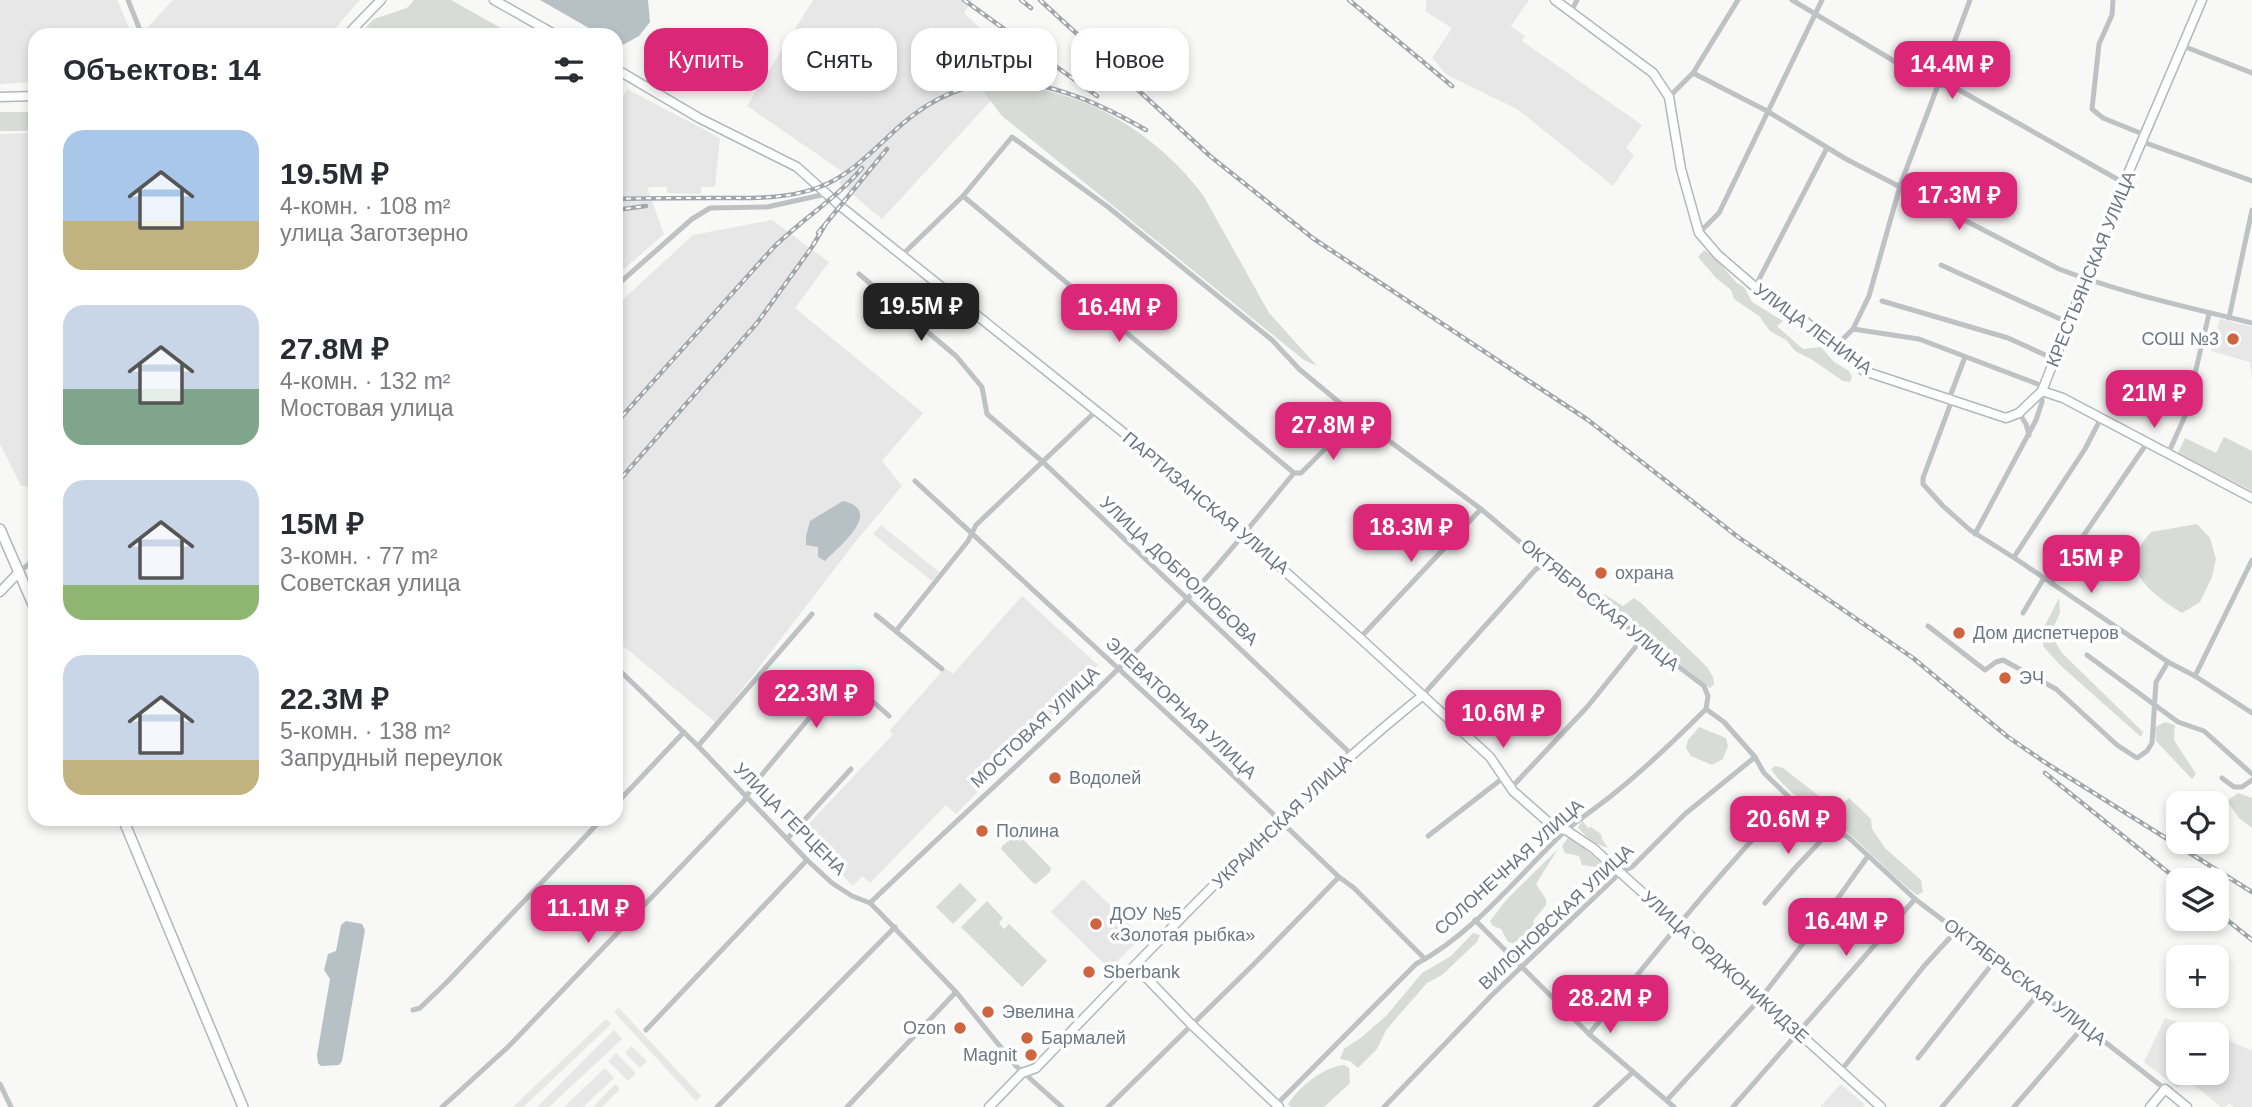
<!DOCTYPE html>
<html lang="ru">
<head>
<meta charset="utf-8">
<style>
  :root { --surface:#fff; --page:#f2f2f3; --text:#2b2b33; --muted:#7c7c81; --accent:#db2777 }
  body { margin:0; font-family:Arial,sans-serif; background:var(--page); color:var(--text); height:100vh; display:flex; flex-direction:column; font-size:26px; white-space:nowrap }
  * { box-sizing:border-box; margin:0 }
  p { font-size:23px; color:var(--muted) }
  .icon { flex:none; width:38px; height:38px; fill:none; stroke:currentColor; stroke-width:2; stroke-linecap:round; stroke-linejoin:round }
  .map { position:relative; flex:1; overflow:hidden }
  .drawer { position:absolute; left:28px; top:28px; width:595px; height:798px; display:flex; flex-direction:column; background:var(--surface); border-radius:21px; box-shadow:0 4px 10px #0003 }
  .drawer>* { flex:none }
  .top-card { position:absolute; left:644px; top:28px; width:665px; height:63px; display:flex; gap:14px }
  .buttons { position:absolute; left:2166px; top:791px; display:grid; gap:14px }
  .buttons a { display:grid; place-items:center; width:63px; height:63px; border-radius:14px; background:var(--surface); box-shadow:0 4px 10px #0003; font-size:35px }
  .price { position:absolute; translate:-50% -60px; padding:0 16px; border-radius:14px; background:var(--accent); color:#fff; font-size:23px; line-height:46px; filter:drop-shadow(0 2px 4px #0008) }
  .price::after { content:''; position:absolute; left:50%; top:42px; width:21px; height:16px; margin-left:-10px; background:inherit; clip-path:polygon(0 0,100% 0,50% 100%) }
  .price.selected { background:#222; color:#fff }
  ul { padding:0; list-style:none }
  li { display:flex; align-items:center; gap:21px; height:175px; padding:0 35px }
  li span { display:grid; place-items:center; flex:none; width:196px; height:140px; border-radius:21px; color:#555 }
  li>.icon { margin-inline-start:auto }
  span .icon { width:84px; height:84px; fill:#fffc; stroke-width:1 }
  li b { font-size:30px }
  h2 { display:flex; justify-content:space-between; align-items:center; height:84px; padding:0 35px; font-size:30px }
  .tag { padding:0 24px; border-radius:21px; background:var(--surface); box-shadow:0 4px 10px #0003; font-size:24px; line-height:63px }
  .tag.selected { background:var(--accent); color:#fff }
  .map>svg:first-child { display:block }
</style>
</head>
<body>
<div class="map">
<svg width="2252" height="1107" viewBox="0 0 2252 1107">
  <rect width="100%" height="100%" fill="#f8f8f6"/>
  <g fill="#e6e7e6">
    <path d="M 0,0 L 117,0 L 132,35 L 35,35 L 35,82 L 0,84 Z"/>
    <path d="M 173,0 L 360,0 L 329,35 L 150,35 L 147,28 Z"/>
    <path d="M 813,0 L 972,0 L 964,13 L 1022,67 L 882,219 L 839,183 L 846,174 L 747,106 Z"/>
    <path d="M 1426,0 L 1529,0 L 1511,26 L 1525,36 L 1522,41 L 1642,125 L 1626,148 L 1634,155 L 1613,186 L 1517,109 L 1447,75 L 1432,58 L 1452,28 L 1426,12 Z"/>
    <path d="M 627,89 L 720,138 L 715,187 L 701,187 L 701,194 L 667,193 L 667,187 L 647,187 L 664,234 L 616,276 L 616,111 Z"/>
    <path d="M 35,133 L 35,486 L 21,486 L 0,444 L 0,134 Z"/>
    <path d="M 772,220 L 829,262 L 795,308 L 923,413 L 882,461 L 902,486 L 857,540 L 716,723 L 616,640 L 616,306 L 693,235 Z"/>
    <path d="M 2220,319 L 2252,327 L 2252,379 L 2250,362 L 2211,351 Z"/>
    <path d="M 881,525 L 939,572 L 932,581 L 873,534 Z"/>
    <path d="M 1022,596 L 1098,665 L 1030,740 L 991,778 L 979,768 L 968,781 L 979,791 L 956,814 L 946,805 L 870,883 L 862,876 L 853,886 L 818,851 L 821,847 L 803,830 L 885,743 L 893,734 L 889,731 L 945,668 L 953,674 Z"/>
    <path d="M 1083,879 L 1142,936 L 1110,969 L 1051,912 Z"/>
    <path d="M 619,1008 L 701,1096 L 696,1101 L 614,1012 Z"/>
    <path d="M 2165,1018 L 2217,1034 L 2179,1034 L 2179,1073 L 2217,1073 L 2217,1035 L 2252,1051 L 2252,1107 L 2234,1107 L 2229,1103 L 2225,1107 L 2221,1107 L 2186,1078 L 2178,1088 L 2144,1062 Z"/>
    <path d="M 606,1019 L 611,1024 L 534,1097 L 523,1107 L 513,1107 Z"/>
    <path d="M 614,1030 L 622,1039 L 549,1107 L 537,1107 Z"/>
    <path d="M 631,1046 L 647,1061 L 640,1068 L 625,1053 Z"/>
    <path d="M 616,1053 L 636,1073 L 628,1081 L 608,1061 Z"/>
    <path d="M 605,1068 L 614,1078 L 583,1107 L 564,1107 Z"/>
    <path d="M 615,1084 L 620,1089 L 602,1107 L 593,1107 Z"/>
    <path d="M 1841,1084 L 1865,1105 L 1863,1107 L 1820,1107 Z"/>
  </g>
  <g fill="#d8dcd6">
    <path d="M 414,0 L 451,0 L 513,35 L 359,35 L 374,19 L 407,8 Z"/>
    <path d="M 1004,87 C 1081,85 1158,135 1203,195 L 1269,313 L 1317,366 L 1304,360 L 1002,116 L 984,92 Z"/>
    <rect x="0" y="112" width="35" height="19"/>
    <path d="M 1704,250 L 1713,256 L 1737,283 L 1744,287 L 1752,302 L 1783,321 L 1777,326 L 1803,349 L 1821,347 L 1834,362 L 1849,371 L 1852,377 L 1850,382 L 1843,381 L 1811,359 L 1795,351 L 1786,340 L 1770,331 L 1759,316 L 1734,299 L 1731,290 L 1716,278 L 1698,257 Z"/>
    <path d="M 2224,437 L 2252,451 L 2252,491 L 2178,453 L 2185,438 L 2216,453 Z"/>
    <path d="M 2197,524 L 2210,538 L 2216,559 L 2212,577 L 2200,602 L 2182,613 C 2163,601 2125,577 2138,550 C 2141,544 2147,537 2151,532 Z"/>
    <path d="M 1604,594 L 1623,606 L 1634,598 L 1640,602 L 1707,667 L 1713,677 L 1714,684 L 1710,688 L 1603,602 Z"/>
    <path d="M 2059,598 L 2060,613 L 2053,628 L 2052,636 L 2062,653 L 2143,732 L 2141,737 L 2060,665 L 2043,646 L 2043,629 Z"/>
    <path d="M 2165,722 L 2175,725 L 2174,740 L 2196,774 L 2192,779 L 2156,741 L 2155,727 Z"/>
    <path d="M 1699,727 L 1726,738 L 1728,746 L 1723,759 L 1712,765 L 1691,756 L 1686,748 L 1688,740 Z"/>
    <path d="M 1775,766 L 1783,768 L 1832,806 L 1837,808 L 1849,798 L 1871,819 L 1872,829 L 1885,848 L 1921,880 L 1923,892 L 1917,895 C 1895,878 1876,858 1855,839 C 1828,815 1791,800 1771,769 Z"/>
    <path d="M 2238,793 L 2252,798 L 2252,828 L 2239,818 L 2227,801 Z"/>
    <path d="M 1582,820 L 1588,828 L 1591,827 L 1601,834 L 1602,839 L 1608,848 L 1592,842 L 1578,828 Z"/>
    <path d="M 1018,834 L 1051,868 L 1050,872 L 1036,884 L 1032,882 L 1001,849 L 1002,846 Z"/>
    <path d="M 1569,836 L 1602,863 L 1601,868 L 1582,865 L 1579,856 L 1565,853 L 1562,846 Z"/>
    <path d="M 1558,849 L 1536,884 L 1546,899 L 1546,905 L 1533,921 L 1536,928 L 1528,938 L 1518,945 L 1508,942 L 1501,929 L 1493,926 L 1490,921 L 1507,899 Z"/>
    <path d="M 960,883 L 977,900 L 953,924 L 936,907 Z"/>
    <path d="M 987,901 L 1003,918 L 999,923 L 1004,929 L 1009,924 L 1047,961 L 1022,987 L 961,927 Z"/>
    <path d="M 1473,933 L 1480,935 L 1477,942 L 1442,975 L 1427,983 L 1386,1030 L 1377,1049 L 1358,1068 L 1350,1061 L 1340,1059 L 1344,1049 L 1362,1037 L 1387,1015 L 1422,973 L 1451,956 Z"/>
    <path d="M 1344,1065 L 1349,1068 L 1350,1083 L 1324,1107 L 1291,1107 L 1288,1104 C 1299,1087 1323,1067 1344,1065 Z"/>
  </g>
  <g fill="#b7c0c5">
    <path d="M 540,0 L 648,0 L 650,22 L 639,36 L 621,46 L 616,43 L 616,35 L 601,35 Z"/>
    <path d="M 843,501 C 885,511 838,547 825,561 L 818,557 L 818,547 L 806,545 L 806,536 L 810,521 Z"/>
    <path d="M 346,921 L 362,924 L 365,930 L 342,1061 L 339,1065 L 321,1066 L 318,1063 L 317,1055 L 330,979 L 324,970 L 328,954 L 336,951 L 341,925 Z"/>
  </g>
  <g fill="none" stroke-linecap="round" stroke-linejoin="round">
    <g stroke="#b3b7bb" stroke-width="11">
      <g id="secondary">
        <path d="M 494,0 L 556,35"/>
        <path d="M 1555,0 L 1653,73 L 1669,97 L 1681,169 L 1699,233 L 1718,255 L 1755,287 L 1794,312 L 1864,371 L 2006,418 L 2019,413 L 2042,391 L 2124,183 L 2202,0"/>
        <path d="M 347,35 L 381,0"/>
        <path d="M 616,69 L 699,118 L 797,167 L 839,205 L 1174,473 L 1360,638 L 1490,757 L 1513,791 L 1555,828 L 1566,830 L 1593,848 L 1881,1107"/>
        <path d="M 0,97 L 35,96"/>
        <path d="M 2042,391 L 2063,398 L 2252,498"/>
        <path d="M 0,592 L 19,572"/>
        <path d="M 1135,966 L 1192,1025 L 1279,1107"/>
        <path d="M 989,1107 L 1022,1073 L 1036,1068 C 1160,939 1283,808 1422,696"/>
        <path d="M 2150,1107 L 2165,1089 L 2187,1107"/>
      </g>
    </g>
    <g stroke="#b2b6b9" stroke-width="12">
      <g id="primary">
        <path d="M 0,529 L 35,609"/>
        <path d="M 123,819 L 243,1107"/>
      </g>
    </g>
    <g stroke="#bec2c5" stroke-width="5">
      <path d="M 128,0 L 142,35"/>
      <path d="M 1792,0 L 1909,70 L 1938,85 L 1952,86 L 2124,183"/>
      <path d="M 2113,0 L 2112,15 L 2099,44 L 2092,109 L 2103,118 L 2145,135"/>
      <path d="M 1571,12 L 1577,0"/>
      <path d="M 2183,46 L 2252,73"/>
      <path d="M 1693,73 L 1767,111 L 1846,159 L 2059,269 C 2122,293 2187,307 2252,323"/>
      <path d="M 1669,97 L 1693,73 L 1738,0"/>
      <path d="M 2143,142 L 2252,181"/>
      <path d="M 963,196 L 1294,473"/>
      <path d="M 1699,233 L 1719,213 L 1822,0"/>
      <path d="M 902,255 L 963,196 L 1012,137 L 1108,207 L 1272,340 L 1299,369 L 1357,417 L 1481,509 L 1546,564 L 1561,573 L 1589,598 L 1704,686 L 1708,696 L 1706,709 L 1724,722 L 1755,757 L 1764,773 L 1791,799 L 1849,838 L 1915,899 L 2039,993 L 2077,1020 L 2165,1089"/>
      <path d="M 1941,265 L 2069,323"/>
      <path d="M 859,274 L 956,356 L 982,387 L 987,414 L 1043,462 L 1351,754"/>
      <path d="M 616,286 L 692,219 L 710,208 L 767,207 L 826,194"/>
      <path d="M 1755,287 L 1827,148"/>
      <path d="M 1882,301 L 2008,338 L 2054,359"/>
      <path d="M 2229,318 L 2252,210"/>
      <path d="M 1853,329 L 1919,339 L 2043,386"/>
      <path d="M 1834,348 L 1853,329 L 1869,296 L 1900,186 L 1970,0"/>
      <path d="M 1949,399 L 1965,357"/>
      <path d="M 1952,400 L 1923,478 L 1923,484 L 1943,506 L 1970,530 L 2016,559 L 2168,662 L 2195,676 L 2252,713"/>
      <path d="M 2019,413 L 2026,424 L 2029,435"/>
      <path d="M 2168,454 L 2185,416 L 2209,314"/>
      <path d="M 915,481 L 1199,743 L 1339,877 L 1354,888 L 1425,959"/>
      <path d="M 1975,534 L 2036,420 L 2042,402 L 2042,392"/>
      <path d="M 2014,557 L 2085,449 L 2101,418"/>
      <path d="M 19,572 L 35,559"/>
      <path d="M 2051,583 L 2147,443"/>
      <path d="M 2023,613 L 2044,578"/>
      <path d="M 876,615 L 942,669"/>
      <path d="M 1928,626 L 1985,670 L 1996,662 L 2003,660 L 2056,689 L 2117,745 L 2137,758 L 2147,751 L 2152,743 L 2156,682 L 2168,662"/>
      <path d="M 896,631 L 968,541 L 976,525 L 1096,411"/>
      <path d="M 1360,638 L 1481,509"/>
      <path d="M 2087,655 L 2178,722 L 2204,731 L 2252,774"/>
      <path d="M 616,667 L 698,746 L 807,860 L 832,883 L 852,896 L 870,903 L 881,914 L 956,992 L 1016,1066 L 1062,1107"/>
      <path d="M 2195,676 L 2252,560"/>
      <path d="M 1422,696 L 1536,569 L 1546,564"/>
      <path d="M 698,746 L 812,614"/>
      <path d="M 2222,778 L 2234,787 L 2242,787 L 2252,780"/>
      <path d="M 1511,788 L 1588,706 L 1642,639"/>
      <path d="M 616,804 L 684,732"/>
      <path d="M 1428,836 L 1503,778"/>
      <path d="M 787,839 L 851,769"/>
      <path d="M 870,903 C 976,801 1087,705 1188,598 C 1226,558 1259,515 1294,473 L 1301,473 L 1357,417"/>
      <path d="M 1765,903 L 1796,867 L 1833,828"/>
      <path d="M 1475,920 L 1589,1034 L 1674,1107"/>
      <path d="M 413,1010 L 420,1008 L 447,982 L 602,819"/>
      <path d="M 646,1030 L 807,860"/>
      <path d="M 1589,1034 C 1655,954 1719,872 1791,799"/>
      <path d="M 1918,1058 L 1996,959"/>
      <path d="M 1840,1072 L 1924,966 L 1956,931"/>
      <path d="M 0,1084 L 11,1107"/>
      <path d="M 1667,1100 L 1760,999 L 1833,905 L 1868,856"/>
      <path d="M 1276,1105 L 1416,964 C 1472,935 1518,876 1564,832 C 1579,819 1596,808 1611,796 C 1645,769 1676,739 1706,709"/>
      <path d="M 442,1107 L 509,1046 L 744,801 L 754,784 L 841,680 L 845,678 L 849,680 L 889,716"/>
      <path d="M 717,1107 L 895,927"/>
      <path d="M 847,1107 L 956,992"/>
      <path d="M 1108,1107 L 1253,965 L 1339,877"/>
      <path d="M 1384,1107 L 1491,996 L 1621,872 L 1632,867 L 1685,814 L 1755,757"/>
      <path d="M 1595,1107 L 1633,1072"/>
      <path d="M 1733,1107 L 1915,899"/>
      <path d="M 1942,1107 L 2039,993"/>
      <path d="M 2014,1107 L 2084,1026"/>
    </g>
    <use href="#secondary" stroke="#fff" stroke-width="8"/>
    <use href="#primary" stroke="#fff" stroke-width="9"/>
    <g stroke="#a0a6ab" stroke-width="4.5">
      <g id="rail">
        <path d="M 964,0 L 1097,96"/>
        <path d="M 1021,0 L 1031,8"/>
        <path d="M 1040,0 L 1210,156 L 1314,239 L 1588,420 L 1738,537 L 1913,658 L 2008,737 L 2046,763 L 2252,892"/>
        <path d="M 1349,0 L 1452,86"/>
        <path d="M 616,199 C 648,198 680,198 712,198 C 747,198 783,200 817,188 C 851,176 875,148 901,125 C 981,54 1064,83 1146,130"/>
        <path d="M 616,210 L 646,206"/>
        <path d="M 818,233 L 887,149"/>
        <path d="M 616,423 L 772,249 C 801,220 836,199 862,168"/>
        <path d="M 616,484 L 757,323 L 812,247 L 825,225"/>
        <path d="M 2045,773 L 2179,881"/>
        <path d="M 2217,912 L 2252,940"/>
      </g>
    </g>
    <use href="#rail" stroke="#fff" stroke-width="2" stroke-dasharray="5" stroke-linecap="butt"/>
  </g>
  <g fill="#cf653f" stroke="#fff" stroke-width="2.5">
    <circle cx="2233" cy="339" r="7"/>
    <circle cx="1601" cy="573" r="7"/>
    <circle cx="1959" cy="633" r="7"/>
    <circle cx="2005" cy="678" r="7"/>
    <circle cx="1055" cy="778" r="7"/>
    <circle cx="982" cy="831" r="7"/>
    <circle cx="1096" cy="924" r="7"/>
    <circle cx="1089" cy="972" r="7"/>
    <circle cx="988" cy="1012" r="7"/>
    <circle cx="960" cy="1028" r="7"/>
    <circle cx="1027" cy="1038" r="7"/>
    <circle cx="1031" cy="1055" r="7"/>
  </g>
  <g text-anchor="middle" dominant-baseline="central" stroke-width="7" stroke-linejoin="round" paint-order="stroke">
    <g font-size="18" fill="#6b7883" stroke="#fff">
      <text transform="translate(2091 269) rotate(-68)">КРЕСТЬЯНСКАЯ УЛИЦА</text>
      <text transform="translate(1813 329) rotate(36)">УЛИЦА ЛЕНИНА</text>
      <text transform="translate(1206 503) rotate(40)">ПАРТИЗАНСКАЯ УЛИЦА</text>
      <text transform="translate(1179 571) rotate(43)">УЛИЦА ДОБРОЛЮБОВА</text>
      <text transform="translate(1600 605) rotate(39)">ОКТЯБРЬСКАЯ УЛИЦА</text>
      <text transform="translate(1181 708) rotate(43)">ЭЛЕВАТОРНАЯ УЛИЦА</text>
      <text transform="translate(1035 727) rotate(-43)">МОСТОВАЯ УЛИЦА</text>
      <text transform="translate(790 819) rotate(45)">УЛИЦА ГЕРЦЕНА</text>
      <text transform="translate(1282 821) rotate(-44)">УКРАИНСКАЯ УЛИЦА</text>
      <text transform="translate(1509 867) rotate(-42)">СОЛОНЕЧНАЯ УЛИЦА</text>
      <text transform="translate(1556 917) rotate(-43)">ВИЛОНОВСКАЯ УЛИЦА</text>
      <text transform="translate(1725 967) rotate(42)">УЛИЦА ОРДЖОНИКИДЗЕ</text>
      <text transform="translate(2025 982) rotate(37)">ОКТЯБРЬСКАЯ УЛИЦА</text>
    </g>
    <g font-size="18" fill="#6b7883" stroke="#fff" text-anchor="start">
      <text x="2219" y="339" text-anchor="end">СОШ №3</text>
      <text x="1615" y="573">охрана</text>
      <text x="1973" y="633">Дом диспетчеров</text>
      <text x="2019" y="678">ЭЧ</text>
      <text x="1069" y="778">Водолей</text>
      <text x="996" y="831">Полина</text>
      <text x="1110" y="914">ДОУ №5<tspan x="1110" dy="21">«Золотая рыбка»</tspan></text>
      <text x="1103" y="972">Sberbank</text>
      <text x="1002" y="1012">Эвелина</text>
      <text x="946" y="1028" text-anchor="end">Ozon</text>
      <text x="1041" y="1038">Бармалей</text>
      <text x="1017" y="1055" text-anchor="end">Magnit</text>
    </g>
  </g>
</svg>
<div class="buttons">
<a><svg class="icon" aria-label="locate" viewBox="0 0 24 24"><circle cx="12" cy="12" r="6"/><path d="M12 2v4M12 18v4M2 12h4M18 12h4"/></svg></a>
<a><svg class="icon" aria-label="layers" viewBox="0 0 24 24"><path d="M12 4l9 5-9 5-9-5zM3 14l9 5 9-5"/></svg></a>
<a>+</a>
<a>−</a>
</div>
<b class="price" style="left:1952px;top:101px">14.4M ₽</b>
<b class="price" style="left:1959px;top:232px">17.3M ₽</b>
<b class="price selected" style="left:921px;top:343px">19.5M ₽</b>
<b class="price" style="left:1119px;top:344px">16.4M ₽</b>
<b class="price" style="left:2154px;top:430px">21M ₽</b>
<b class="price" style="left:1333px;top:462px">27.8M ₽</b>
<b class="price" style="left:1411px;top:564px">18.3M ₽</b>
<b class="price" style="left:2091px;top:595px">15M ₽</b>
<b class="price" style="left:816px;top:730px">22.3M ₽</b>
<b class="price" style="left:1503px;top:750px">10.6M ₽</b>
<b class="price" style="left:1788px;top:856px">20.6M ₽</b>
<b class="price" style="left:588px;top:945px">11.1M ₽</b>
<b class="price" style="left:1846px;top:958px">16.4M ₽</b>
<b class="price" style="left:1610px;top:1035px">28.2M ₽</b>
<div class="top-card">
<a class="tag selected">Купить</a>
<a class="tag">Снять</a>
<a class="tag">Фильтры</a>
<a class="tag">Новое</a>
</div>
<section class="drawer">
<h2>Объектов: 14<svg class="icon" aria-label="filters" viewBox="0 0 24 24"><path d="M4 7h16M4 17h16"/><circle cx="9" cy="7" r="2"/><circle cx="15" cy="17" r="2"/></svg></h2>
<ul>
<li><span style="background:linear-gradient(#a9c7e8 65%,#c2b280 0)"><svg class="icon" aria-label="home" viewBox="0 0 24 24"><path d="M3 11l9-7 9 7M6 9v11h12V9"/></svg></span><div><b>19.5M ₽</b><p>4-комн. · 108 m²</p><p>улица Заготзерно</p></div></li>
<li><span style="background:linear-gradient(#c9d6e8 60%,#7fa58c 0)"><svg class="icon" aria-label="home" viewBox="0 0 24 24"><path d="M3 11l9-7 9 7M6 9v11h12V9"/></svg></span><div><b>27.8M ₽</b><p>4-комн. · 132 m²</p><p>Мостовая улица</p></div></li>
<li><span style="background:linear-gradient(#c9d6e8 75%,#8fb573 0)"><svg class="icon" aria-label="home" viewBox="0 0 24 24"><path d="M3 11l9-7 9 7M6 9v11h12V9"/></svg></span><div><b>15M ₽</b><p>3-комн. · 77 m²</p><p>Советская улица</p></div></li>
<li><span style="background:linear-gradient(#c9d6e8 75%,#c2b280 0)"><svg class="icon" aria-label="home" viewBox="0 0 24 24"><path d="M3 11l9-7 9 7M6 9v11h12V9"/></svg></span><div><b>22.3M ₽</b><p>5-комн. · 138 m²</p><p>Запрудный переулок</p></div></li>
</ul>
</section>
</div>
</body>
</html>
